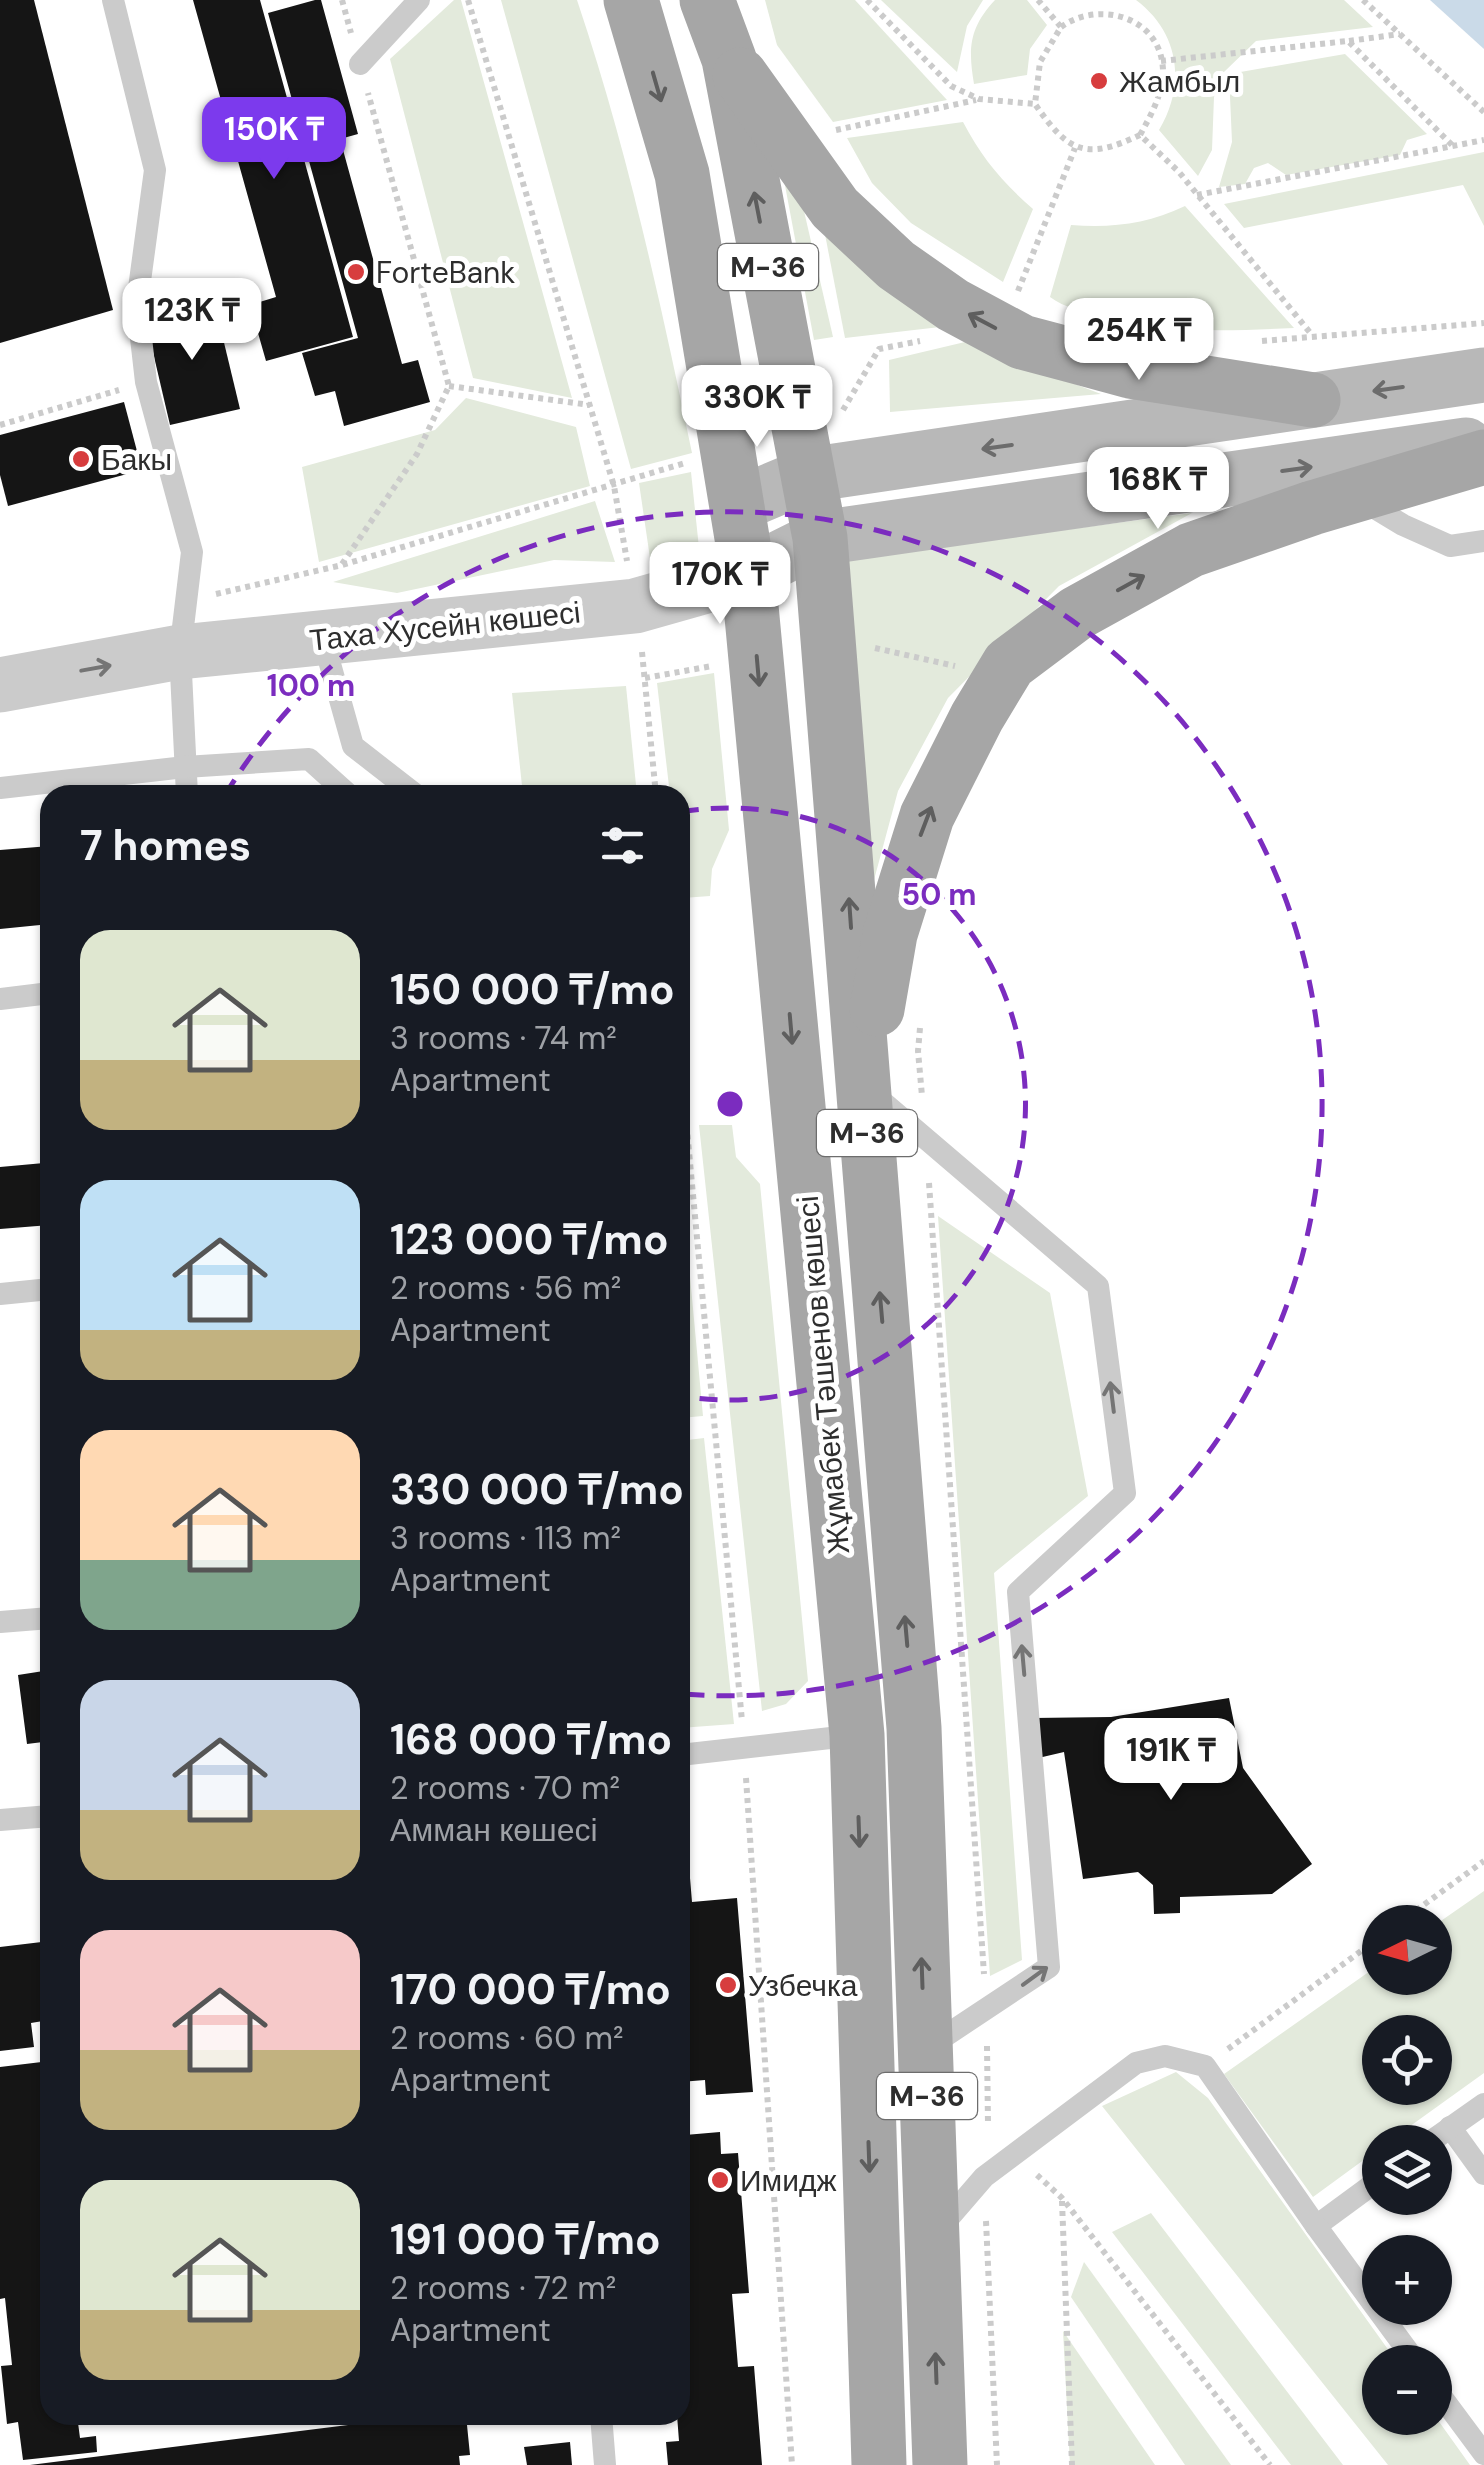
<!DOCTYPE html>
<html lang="en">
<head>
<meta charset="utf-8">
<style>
  :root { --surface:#171b24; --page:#20242c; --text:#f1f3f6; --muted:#9ea1a6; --accent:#7c3aed }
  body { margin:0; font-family:"DM Sans",sans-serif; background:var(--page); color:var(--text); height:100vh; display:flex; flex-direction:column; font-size:38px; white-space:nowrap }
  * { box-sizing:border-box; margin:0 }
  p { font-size:32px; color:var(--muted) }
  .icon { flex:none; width:55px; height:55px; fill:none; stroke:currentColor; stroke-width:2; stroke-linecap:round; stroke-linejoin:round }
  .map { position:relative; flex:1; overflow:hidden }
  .sheet { position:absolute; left:40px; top:785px; width:650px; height:1640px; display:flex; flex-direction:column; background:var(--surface); border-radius:30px; box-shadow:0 2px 8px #0004 }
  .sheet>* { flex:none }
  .needle { width:65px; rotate:265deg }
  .controls { position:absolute; left:1362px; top:1905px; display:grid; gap:20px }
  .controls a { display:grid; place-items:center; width:90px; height:90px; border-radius:50%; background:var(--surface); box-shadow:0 2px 8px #0004; font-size:50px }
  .price { position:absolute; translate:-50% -85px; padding:0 22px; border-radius:20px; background:#fff; color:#222; font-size:32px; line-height:65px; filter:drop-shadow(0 2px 5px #0008) }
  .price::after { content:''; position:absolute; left:50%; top:60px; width:30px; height:22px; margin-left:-15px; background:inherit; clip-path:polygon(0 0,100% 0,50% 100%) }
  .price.on { background:var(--accent); color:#fff }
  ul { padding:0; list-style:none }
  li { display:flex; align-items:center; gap:30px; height:250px; padding:0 40px }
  li span { display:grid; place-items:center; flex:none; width:280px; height:200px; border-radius:30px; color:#555 }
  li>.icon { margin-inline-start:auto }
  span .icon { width:120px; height:120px; fill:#fffc; stroke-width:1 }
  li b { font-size:42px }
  h2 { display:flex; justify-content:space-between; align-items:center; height:120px; padding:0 40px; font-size:42px }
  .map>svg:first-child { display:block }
</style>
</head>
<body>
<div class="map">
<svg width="1484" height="2465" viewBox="0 0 1484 2465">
  <rect width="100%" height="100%" fill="#fff"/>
  <g fill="#e3eadc" fill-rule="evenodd">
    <path d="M 454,0 L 461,0 L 572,398 L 473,378 L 390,59 Z"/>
    <path d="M 501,0 L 577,0 C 627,148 660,300 692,453 L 631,469 Z"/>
    <path d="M 765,0 L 855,0 L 947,100 L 833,122 L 777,45 Z"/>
    <path d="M 881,0 L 983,0 L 967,26 L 957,72 Z"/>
    <path d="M 995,0 L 1027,0 L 1047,25 L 1030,49 L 1027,75 L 974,84 C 968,48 969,28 995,0 Z"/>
    <path d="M 1136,0 L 1344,0 L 1373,27 L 1256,41 L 1224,72 L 1214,97 L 1212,150 L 1198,176 L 1159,130 C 1186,85 1180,33 1136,0 Z"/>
    <path d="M 1345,54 L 1427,134 L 1407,140 L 1400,155 L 1286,175 L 1268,163 L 1254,168 L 1245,184 L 1219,187 L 1232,142 L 1229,74 Z"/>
    <path d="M 963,122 C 982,158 1002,182 1033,209 L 1003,282 L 911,223 L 872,183 L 847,138 Z"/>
    <path d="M 1484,152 L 1484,226 L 1463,185 L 1244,228 L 1224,204 Z"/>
    <path d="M 784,180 L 801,198 L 833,337 L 814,340 Z"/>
    <path d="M 1185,206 L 1294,328 C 1227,331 1166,334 1100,316 C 1082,311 1065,308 1050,297 L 1071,225 C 1113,228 1147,224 1185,206 Z"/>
    <path d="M 823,224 L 940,327 L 845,338 Z"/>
    <path d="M 965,342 L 1101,394 L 890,412 L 889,360 Z"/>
    <path d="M 466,398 L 576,427 L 590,486 L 319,562 L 302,467 L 435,430 Z"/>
    <path d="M 691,472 L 699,548 L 650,558 L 639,483 Z"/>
    <path d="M 595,501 L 615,562 L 554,560 L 397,593 L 333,582 Z"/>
    <path d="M 1192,513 L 1059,586 L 948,698 L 898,791 L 871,891 L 845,559 Z"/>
    <path d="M 714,673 L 729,830 L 712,869 L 710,896 L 683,898 L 680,795 L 670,795 L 657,683 Z"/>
    <path d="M 626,686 L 637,795 L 523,795 L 512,693 Z"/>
    <path d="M 699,1125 L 732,1125 L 736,1157 L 760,1184 L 808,1681 L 786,1704 L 762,1711 Z"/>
    <path d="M 680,1169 L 703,1416 L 680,1418 Z"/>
    <path d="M 938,1216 L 1050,1293 L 1088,1496 L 994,1573 L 1022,1960 L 990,1976 Z"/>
    <path d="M 704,1438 L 734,1724 L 680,1728 L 680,1441 Z"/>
    <path d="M 1484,1891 L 1484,2073 L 1388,2142 L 1380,2142 L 1380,2148 L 1313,2197 L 1224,2074 L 1380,1964 L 1380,1978 L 1435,1978 L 1435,1925 ZM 1380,2032 L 1435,2032 L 1435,2088 L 1380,2088 Z"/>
    <path d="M 1176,2072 L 1208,2098 L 1397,2362 L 1380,2362 L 1380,2418 L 1435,2416 L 1470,2465 L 1388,2465 L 1102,2106 Z"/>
    <path d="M 1151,2213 L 1343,2465 L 1291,2465 L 1112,2232 Z"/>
    <path d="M 1084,2262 L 1231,2465 L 1185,2465 L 1071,2297 Z"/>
    <path d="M 1063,2331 L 1155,2465 L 1070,2465 Z"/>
  </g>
  <path fill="#cadae8" d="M 1430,0 L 1484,0 L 1484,49 Z"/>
  <g fill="#151515">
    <path d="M 0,0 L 34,0 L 113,310 L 0,343 Z"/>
    <path d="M 193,0 L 260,0 L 353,337 L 266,361 L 250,305 L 276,297 Z"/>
    <path d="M 315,0 L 321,0 L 358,134 L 340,139 L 402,364 L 418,360 L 430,402 L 344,426 L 335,391 L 315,396 L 302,353 L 358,338 L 268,13 Z"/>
    <path d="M 214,301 L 240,409 L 170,425 L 145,318 Z"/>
    <path d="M 124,402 L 142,470 L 8,506 L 0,475 L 0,435 Z"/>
    <path d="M 50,846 L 50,924 L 0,929 L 0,850 Z"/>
    <path d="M 50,1131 L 50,1225 L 0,1229 L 0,1167 L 44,1163 L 41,1132 Z"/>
    <path d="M 50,1670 L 50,1766 L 46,1767 L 43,1742 L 27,1744 L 18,1675 Z"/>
    <path d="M 1229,1698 L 1243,1768 L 1312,1864 L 1272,1894 L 1180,1897 L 1180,1913 L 1154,1914 L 1153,1885 L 1138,1872 L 1083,1879 L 1064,1752 L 1034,1759 L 1033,1718 L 1111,1717 Z"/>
    <path d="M 689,1866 L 692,1902 L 737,1898 L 753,2092 L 706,2095 L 705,2080 L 680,2082 L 680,1867 Z"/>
    <path d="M 50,1941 L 50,2004 L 42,2005 L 43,2021 L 31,2023 L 34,2047 L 0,2051 L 0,1947 Z"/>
    <path d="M 50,2061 L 50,2415 L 77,2415 L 80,2438 L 96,2436 L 97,2452 L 23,2460 L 18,2422 L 7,2424 L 1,2366 L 12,2365 L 5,2298 L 0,2299 L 0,2067 Z"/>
    <path d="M 680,2121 L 684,2121 L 685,2135 L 720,2132 L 721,2154 L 738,2153 L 749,2293 L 732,2294 L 738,2367 L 754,2366 L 762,2465 L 668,2465 L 666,2442 L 679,2441 L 677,2415 L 680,2415 Z"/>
    <path d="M 428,2415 L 466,2415 L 470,2455 L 459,2456 L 460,2465 L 30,2465 Z"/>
    <path d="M 570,2442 L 572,2465 L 527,2465 L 524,2447 Z"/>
  </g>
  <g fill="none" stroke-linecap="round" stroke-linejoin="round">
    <g stroke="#cbcbcb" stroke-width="6" stroke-dasharray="5 5" stroke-linecap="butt">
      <path d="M 342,0 L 351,33"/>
      <path d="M 468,0 L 614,486 L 627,561"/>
      <path d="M 867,0 L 951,86 L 979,99 L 1035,104"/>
      <path d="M 1038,0 L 1061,27 L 1040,62 L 1035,104 C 1068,152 1085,161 1140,135 L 1179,172 L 1312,335"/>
      <path d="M 1363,0 L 1484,112"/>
      <path d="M 1061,27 C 1098,0 1161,16 1163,70 C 1163,94 1151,115 1140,135"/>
      <path d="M 1349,41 L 1400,34"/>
      <path d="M 1161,61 L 1348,41 L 1453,146"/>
      <path d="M 836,130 L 976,100"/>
      <path d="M 1197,195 L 1484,140"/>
      <path d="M 1018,291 L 1075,148"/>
      <path d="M 1262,341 L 1484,323"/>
      <path d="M 449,386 L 590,405"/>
      <path d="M 843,410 L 879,349 L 920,341"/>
      <path d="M 0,425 L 119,390"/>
      <path d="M 342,564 L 417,454 L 449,386 L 368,93"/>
      <path d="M 216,594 L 342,565 L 685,463"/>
      <path d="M 875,648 L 955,666"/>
      <path d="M 642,652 L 656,795"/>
      <path d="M 645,678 L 712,666"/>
      <path d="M 920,1028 L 918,1051 L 922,1096"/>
      <path d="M 680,1055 L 742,1721"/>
      <path d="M 929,1183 L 984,1974"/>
      <path d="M 746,1778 L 792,2465"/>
      <path d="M 1400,1922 L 1484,1861"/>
      <path d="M 987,2046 L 988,2125"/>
      <path d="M 1228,2049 L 1380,1937"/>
      <path d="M 1037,2175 L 1062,2198 L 1270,2465"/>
      <path d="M 1062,2201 L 1072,2465"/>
      <path d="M 986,2221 L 997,2465"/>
    </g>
    <g stroke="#cbcbcb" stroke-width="22">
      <path d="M 113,0 L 155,170 L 137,303 L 146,382 L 192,552 L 180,652 L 187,795"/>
      <path d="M 360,64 L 419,0"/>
      <path d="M 1360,499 L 1403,525 L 1450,546 L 1484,541"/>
      <path d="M 323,639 L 353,746 L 416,795"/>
      <path d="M 0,788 L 185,767 L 309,759 L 349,795"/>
      <path d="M 0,999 L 50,993"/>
      <path d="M 870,1091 L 1098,1286 L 1125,1493 L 1018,1592 L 1049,1967 L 927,2048"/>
      <path d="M 0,1294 L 50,1289"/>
      <path d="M 0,1622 L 50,1618"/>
      <path d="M 680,1755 L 857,1735"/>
      <path d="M 0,1820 L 50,1816"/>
      <path d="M 1450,2127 L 1484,2174"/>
      <path d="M 1430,2142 L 1484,2104"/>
      <path d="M 1316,2226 L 1380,2179"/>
      <path d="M 940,2228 L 984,2177 L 1136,2063 L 1165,2056 L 1205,2066 L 1316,2226 L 1416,2362"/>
      <path d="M 1435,2388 L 1484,2454"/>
      <path d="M 601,2415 L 605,2465"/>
    </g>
    <path stroke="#cbcbcb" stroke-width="55" d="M 0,685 L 180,652 L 635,606 L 748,574"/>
    <g stroke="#b8b8b8" stroke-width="55">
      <path d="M 739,504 L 808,475 L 1484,375"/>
      <path d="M 748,574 L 820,538 L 1466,445"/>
    </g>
    <g stroke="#a6a6a6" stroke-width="55">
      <path d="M 631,0 L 682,174 L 748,574 L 857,1735 L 879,2465"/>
      <path d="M 707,0 L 729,59 L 820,538 L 914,1728 L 940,2465"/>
      <path d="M 740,75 L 835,208 L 896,265 L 953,305 L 1022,342 L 1071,355 L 1130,371 L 1313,400"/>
      <path d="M 877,1009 L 890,934 L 927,816 L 977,717 L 1009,664 L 1077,613 L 1191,550 L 1312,508 L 1484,457"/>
    </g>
  </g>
  <defs><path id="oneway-shaft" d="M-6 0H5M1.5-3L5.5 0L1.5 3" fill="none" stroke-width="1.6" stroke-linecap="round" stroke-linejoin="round" transform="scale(2.5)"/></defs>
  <g stroke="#5e5e5e">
    <use href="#oneway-shaft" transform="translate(657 87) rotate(74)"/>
    <use href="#oneway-shaft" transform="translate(757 207) rotate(-101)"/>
    <use href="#oneway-shaft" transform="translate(982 321) rotate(-152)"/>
    <use href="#oneway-shaft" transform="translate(1131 583) rotate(-29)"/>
    <use href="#oneway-shaft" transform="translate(758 671) rotate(85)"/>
    <use href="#oneway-shaft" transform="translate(926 821) rotate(-69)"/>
    <use href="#oneway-shaft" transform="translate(850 913) rotate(-94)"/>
    <use href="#oneway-shaft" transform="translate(791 1029) rotate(85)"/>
    <use href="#oneway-shaft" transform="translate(881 1307) rotate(-95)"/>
    <use href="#oneway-shaft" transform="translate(906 1631) rotate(-95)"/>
    <use href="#oneway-shaft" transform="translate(859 1832) rotate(88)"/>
    <use href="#oneway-shaft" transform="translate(922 1973) rotate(-92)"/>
    <use href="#oneway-shaft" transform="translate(869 2157) rotate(88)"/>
    <use href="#oneway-shaft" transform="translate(936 2368) rotate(-92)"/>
  </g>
  <g stroke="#6c6c6c">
    <use href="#oneway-shaft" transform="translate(1388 389) rotate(172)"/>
    <use href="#oneway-shaft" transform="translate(997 447) rotate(172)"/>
    <use href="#oneway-shaft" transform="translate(1297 469) rotate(-8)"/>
  </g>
  <g stroke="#757575">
    <use href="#oneway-shaft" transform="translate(96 668) rotate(-10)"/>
    <use href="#oneway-shaft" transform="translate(1112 1397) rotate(-97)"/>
    <use href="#oneway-shaft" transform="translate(1023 1660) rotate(-95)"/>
    <use href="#oneway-shaft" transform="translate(1035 1976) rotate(-36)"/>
  </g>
  <g fill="none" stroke="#7b2cbf" stroke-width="5" stroke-dasharray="18 12">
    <path d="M681 812A296 296 0 1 1 681 1396"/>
    <path d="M225 795A592 592 0 1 1 684 1694"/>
  </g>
  <g fill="#d73d3e" stroke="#fff" stroke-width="4">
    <circle cx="1099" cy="81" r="10"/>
    <circle cx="356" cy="272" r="10"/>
    <circle cx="81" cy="459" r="10"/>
    <circle cx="728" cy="1985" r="10"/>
    <circle cx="720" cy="2180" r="10"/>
  </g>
  <g text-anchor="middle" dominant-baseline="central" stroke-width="10" stroke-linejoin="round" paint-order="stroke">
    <g fill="#fff" stroke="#6d6d6d" stroke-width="2.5">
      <rect x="718" y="244" width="100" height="46" rx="8"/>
      <rect x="817" y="1110" width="100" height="46" rx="8"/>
      <rect x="877" y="2073" width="100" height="46" rx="8"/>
    </g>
    <g font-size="28" font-weight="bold" fill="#2e2e2e">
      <text x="768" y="267">M-36</text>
      <text x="867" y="1133">M-36</text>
      <text x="927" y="2096">M-36</text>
    </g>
    <g font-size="30" fill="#2e2e2e" stroke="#fff" text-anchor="start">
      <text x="1119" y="81">Жамбыл</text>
      <text x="376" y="272">ForteBank</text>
      <text x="101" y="459">Бакы</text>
      <text x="748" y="1985">Узбечка</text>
      <text x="740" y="2180">Имидж</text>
    </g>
    <g font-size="30" fill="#2e2e2e" stroke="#fff">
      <text transform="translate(445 626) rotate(-6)">Таха Хусейн көшесі</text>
      <text transform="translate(823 1375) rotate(-95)">Жұмабек Тәшенов көшесі</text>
    </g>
  </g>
  <circle cx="730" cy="1104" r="15" fill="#7b2cbf" stroke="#fff" stroke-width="5"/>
  <g font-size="30" text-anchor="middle" font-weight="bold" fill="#7b2cbf" stroke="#fff" stroke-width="10" stroke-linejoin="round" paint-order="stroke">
    <text x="311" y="696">100 m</text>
    <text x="939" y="905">50 m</text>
  </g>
</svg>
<div class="controls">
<a><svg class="needle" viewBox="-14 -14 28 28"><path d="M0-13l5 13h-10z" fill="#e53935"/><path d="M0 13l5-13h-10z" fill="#9ea1a6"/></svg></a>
<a><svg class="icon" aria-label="locate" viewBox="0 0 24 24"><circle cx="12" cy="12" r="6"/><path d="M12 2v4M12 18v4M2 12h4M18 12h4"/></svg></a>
<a><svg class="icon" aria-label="layers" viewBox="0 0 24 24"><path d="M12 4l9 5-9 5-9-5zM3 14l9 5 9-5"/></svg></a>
<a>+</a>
<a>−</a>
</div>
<b class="price on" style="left:274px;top:182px">150K ₸</b>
<b class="price" style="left:192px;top:363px">123K ₸</b>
<b class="price" style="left:1139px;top:383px">254K ₸</b>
<b class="price" style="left:757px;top:450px">330K ₸</b>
<b class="price" style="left:1158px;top:532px">168K ₸</b>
<b class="price" style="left:720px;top:627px">170K ₸</b>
<b class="price" style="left:1171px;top:1803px">191K ₸</b>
<section class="sheet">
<h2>7 homes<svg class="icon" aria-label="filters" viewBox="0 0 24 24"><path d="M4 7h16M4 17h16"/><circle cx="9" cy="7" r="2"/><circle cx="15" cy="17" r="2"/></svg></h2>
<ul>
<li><span style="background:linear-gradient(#dfe7d0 65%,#c2b280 0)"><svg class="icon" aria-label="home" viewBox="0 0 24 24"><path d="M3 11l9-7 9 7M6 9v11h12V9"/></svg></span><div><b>150 000 ₸/mo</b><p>3 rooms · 74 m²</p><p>Apartment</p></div></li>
<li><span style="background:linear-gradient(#bfe0f5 75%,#c2b280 0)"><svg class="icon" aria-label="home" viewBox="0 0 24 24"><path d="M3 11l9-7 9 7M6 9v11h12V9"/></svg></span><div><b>123 000 ₸/mo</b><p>2 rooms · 56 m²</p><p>Apartment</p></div></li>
<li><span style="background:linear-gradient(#ffd9b3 65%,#7fa58c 0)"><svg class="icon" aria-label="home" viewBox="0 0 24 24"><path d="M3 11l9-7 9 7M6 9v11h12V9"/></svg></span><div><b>330 000 ₸/mo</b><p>3 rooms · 113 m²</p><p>Apartment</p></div></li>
<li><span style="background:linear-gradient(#c9d6e8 65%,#c2b280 0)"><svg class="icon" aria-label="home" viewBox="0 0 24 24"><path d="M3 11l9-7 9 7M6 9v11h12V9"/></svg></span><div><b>168 000 ₸/mo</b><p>2 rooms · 70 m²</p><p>Амман көшесі</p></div></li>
<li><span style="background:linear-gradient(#f6c9c9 60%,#c2b280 0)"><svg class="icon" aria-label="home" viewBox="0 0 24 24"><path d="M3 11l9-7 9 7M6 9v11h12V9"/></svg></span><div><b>170 000 ₸/mo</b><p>2 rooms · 60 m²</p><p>Apartment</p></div></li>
<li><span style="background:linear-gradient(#dfe7d0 65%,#c2b280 0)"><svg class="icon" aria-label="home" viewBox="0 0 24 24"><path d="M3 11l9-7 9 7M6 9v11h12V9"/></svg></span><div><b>191 000 ₸/mo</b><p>2 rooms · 72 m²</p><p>Apartment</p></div></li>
</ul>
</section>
</div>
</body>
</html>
